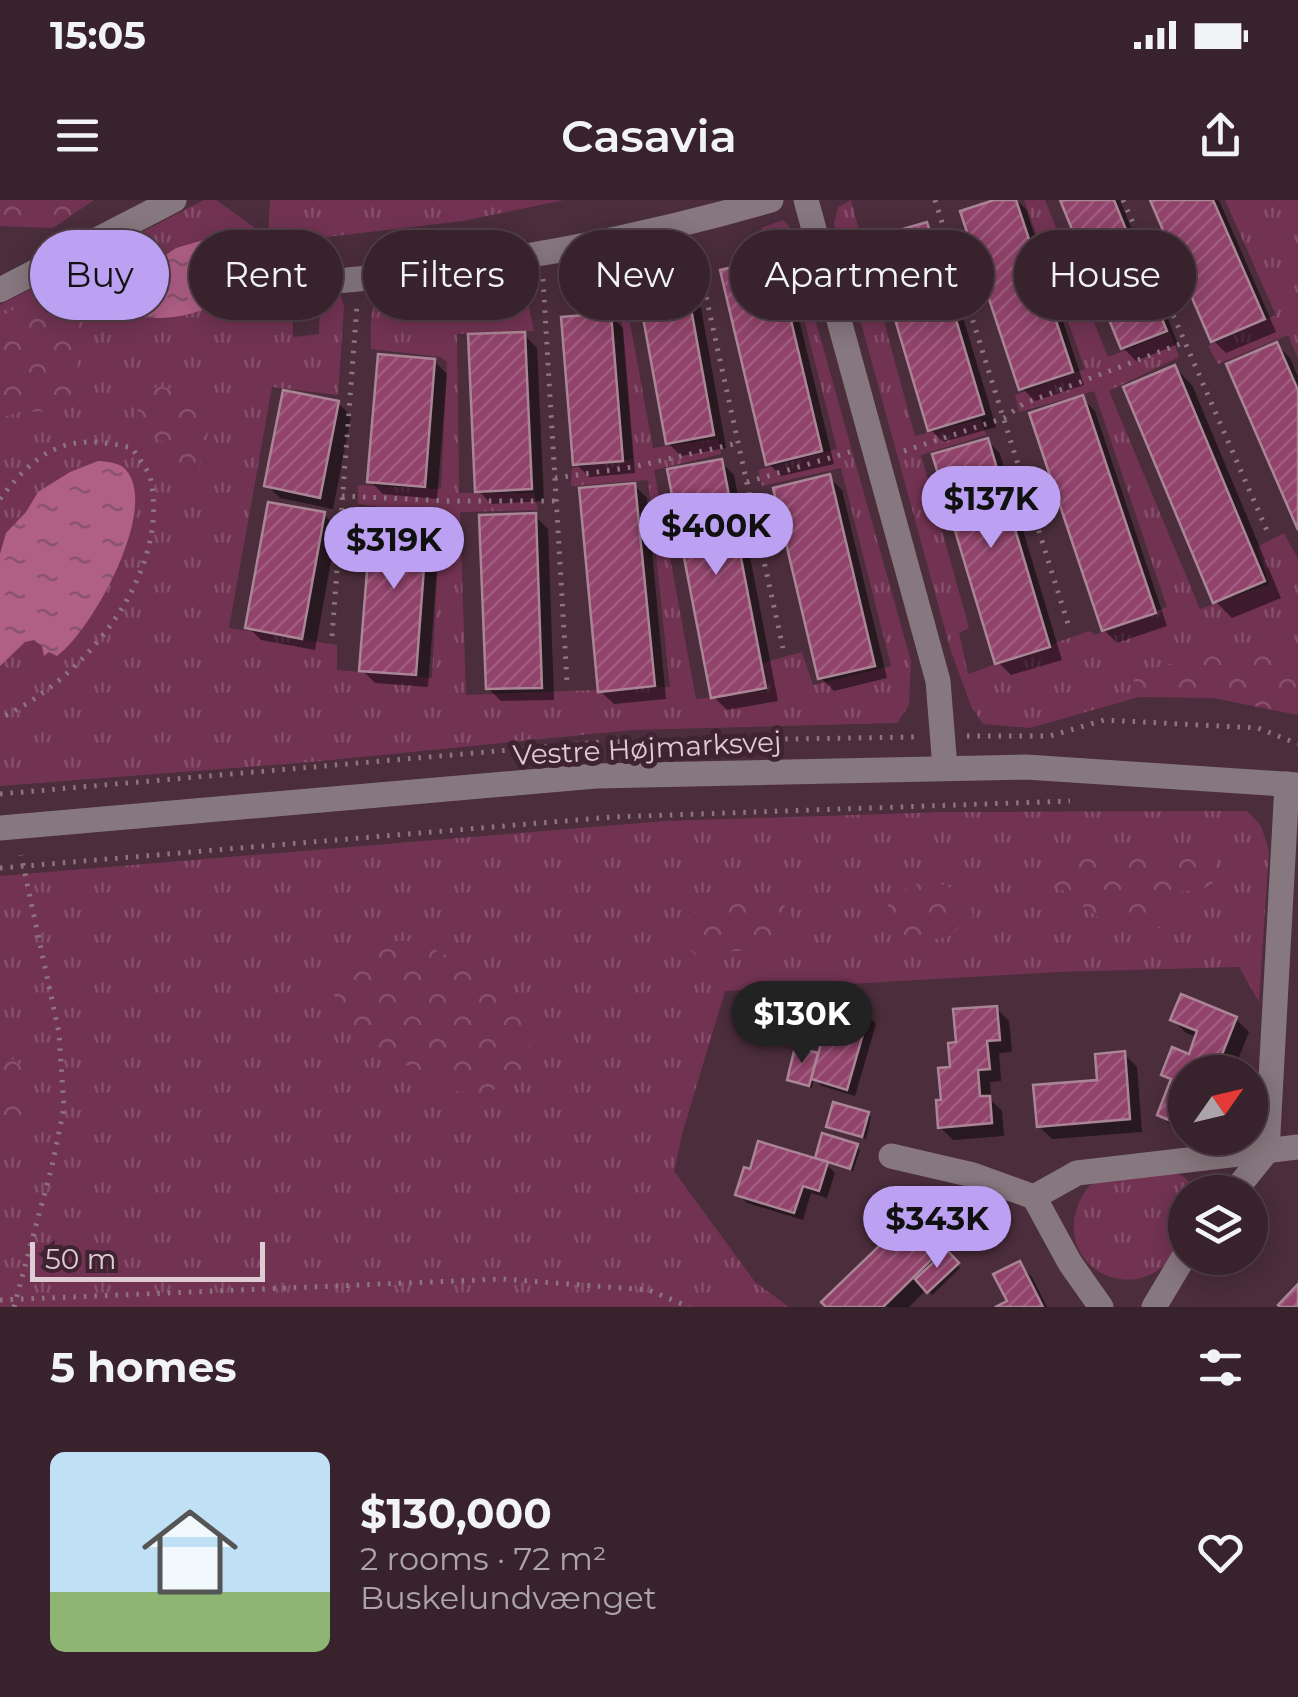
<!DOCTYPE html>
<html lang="en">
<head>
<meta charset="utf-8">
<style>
  :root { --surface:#38222c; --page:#3f2a34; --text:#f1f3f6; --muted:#aba4a9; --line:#523f48; --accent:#bca0f2 }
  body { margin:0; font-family:Montserrat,sans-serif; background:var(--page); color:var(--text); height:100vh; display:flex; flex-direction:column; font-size:38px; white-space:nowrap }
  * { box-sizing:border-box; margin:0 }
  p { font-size:32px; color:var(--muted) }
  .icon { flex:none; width:55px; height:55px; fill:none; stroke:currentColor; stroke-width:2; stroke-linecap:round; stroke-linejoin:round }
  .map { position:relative; height:1107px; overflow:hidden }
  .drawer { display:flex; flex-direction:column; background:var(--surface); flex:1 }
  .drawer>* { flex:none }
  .banner { position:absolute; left:30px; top:30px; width:1240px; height:90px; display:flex; gap:20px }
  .needle { width:65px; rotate:56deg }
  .fabs { position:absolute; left:1168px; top:855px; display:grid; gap:20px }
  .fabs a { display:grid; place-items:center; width:100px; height:100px; border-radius:50%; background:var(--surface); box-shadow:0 5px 25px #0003,0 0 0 2px var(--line); font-size:50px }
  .scale { position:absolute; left:30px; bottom:25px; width:235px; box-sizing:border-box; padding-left:10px; border:5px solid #dfcbd3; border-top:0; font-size:28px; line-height:35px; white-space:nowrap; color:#dfcbd3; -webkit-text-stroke:8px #402331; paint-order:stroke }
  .price { position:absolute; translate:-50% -85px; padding:0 22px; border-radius:35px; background:var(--accent); color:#111; font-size:32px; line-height:65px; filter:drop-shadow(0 2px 5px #0008) }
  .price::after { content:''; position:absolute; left:50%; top:60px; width:30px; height:22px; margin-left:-15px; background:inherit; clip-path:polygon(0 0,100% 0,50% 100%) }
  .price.on { background:#222; color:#fff }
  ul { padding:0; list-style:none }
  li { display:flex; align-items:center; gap:30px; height:250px; padding:0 50px }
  li span { display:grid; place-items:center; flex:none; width:280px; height:200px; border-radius:15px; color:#555 }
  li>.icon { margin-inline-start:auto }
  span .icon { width:120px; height:120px; fill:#fffc; stroke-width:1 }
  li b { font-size:42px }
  h2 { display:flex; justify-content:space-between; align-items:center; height:120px; padding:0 50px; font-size:42px }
  .pill { padding:0 35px; border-radius:45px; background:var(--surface); box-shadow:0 5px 25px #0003,0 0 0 2px var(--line); font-size:35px; line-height:90px }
  .pill.on { background:var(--accent); color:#111 }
  .status { display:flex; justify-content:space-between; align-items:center; height:70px; padding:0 50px; background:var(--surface); direction:ltr }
  .status svg { height:28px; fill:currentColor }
  header { display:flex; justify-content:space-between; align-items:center; height:130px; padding:0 50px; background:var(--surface); font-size:45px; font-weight:600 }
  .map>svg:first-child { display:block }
</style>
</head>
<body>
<div class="status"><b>15:05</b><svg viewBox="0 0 49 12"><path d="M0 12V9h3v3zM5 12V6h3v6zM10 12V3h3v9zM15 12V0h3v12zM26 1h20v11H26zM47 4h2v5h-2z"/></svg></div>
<header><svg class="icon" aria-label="menu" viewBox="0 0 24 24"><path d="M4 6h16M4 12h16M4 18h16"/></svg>Casavia<svg class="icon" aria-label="share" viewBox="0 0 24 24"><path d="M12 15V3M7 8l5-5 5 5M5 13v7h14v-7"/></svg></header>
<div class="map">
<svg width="1298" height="1107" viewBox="0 0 1298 1107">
  <defs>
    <pattern id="grass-tufts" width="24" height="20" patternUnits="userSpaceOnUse" patternTransform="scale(2.5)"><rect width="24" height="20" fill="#723353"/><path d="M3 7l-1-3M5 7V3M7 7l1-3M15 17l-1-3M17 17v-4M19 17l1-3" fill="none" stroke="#864f6b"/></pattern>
    <pattern id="forest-crowns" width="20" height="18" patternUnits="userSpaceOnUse" patternTransform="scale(2.5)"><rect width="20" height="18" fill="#723353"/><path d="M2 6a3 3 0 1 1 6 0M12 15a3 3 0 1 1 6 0" fill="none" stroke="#864f6b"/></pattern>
    <pattern id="water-ripples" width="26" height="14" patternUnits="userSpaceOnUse" patternTransform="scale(2.5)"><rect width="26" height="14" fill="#b05f87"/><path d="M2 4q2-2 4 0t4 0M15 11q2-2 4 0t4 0" fill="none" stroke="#8a536e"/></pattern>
    <pattern id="building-hatch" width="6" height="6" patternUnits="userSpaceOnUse" patternTransform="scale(2.5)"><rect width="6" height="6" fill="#91436b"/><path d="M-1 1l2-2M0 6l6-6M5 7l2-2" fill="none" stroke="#a05d7f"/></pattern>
  </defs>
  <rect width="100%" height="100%" fill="#4b2d3b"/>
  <g fill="url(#grass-tufts)">
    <path d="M 204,0 L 216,0 L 268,37 L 270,0 L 564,0 L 463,21 L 292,41 L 293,137 L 319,134 L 320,99 L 341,96 L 344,106 L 338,195 L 272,187 L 229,428 L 337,445 L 337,470 L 432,478 L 440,314 L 358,304 L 358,285 L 441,289 L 447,162 L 440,157 L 371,149 C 371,122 366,90 402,88 L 408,112 L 527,98 L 534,131 L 457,134 L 459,293 L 534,293 L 538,310 L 460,312 L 466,495 L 670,487 L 648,280 L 571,286 L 572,268 L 633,259 L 621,113 L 611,84 L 678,65 L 685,70 L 690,89 L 626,101 L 653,248 L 718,239 L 721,254 L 654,270 L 696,499 L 767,491 L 763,463 L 802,452 L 813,485 L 891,466 L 841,268 L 762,286 L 758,270 L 837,249 L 788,56 L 773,54 L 761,28 L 783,20 L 789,26 L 911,461 L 909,505 L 897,523 L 632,530 L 311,562 L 0,586 L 0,105 Z"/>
    <path d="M 851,0 L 915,236 L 981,219 L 986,235 L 921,255 L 969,428 L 959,433 L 968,474 L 1089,431 L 1095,435 L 1167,407 L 1094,191 L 1019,212 L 1015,195 L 1085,169 L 1024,0 L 1045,0 L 1108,157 L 1170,132 L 1179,157 L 1109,191 L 1200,409 L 1269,384 L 1257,347 L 1284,333 L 1298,359 L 1298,458 L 1132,475 L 1139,497 L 1030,528 L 983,524 L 971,506 L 950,448 L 834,24 L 838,7 Z"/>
    <path d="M 1225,0 L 1298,0 L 1298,158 L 1288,135 L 1218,164 L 1208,146 L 1276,115 Z"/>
    <path d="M 1247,611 L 1261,626 L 1269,650 L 1259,802 L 1239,767 L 1058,772 L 725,791 L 683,931 L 674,971 L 755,1082 L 789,1107 L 0,1107 L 0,676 L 665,621 L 945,612 Z"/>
    <path d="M 1172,970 L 1185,978 L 1199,992 L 1185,992 C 1185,1006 1189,1027 1185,1039 C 1183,1045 1175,1053 1171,1058 C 1132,1107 1055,1066 1078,1005 C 1082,994 1091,981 1103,978 C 1124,971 1150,972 1172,970 Z"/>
  </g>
  <g fill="url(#forest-crowns)">
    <path d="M 0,0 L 94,0 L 53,28 L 0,26 Z"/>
    <path d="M 72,78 L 85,98 L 74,199 L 51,211 L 20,212 L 0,218 L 0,117 Z"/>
    <path d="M 158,186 L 208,197 L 211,222 L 199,267 L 183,277 L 161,240 L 135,231 L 139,199 Z"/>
    <path d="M 1253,449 L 1298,455 L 1298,515 L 1213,498 L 1139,497 L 1132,475 L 1175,462 Z"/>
    <path d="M 1217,647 L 1212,686 L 1172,694 L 1160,728 L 1106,723 L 1051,682 L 1084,652 Z"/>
    <path d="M 929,679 L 968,695 L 973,716 L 948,737 L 903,744 L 881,724 L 892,695 Z"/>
    <path d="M 766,695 L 790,709 L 794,725 L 788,748 L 734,751 L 697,757 L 667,723 L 707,707 Z"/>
    <path d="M 360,741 L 419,741 L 514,793 L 531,832 L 527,869 L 485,895 L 454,891 L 377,849 L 342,818 L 330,784 L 341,762 Z"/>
    <path d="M 0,850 L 26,869 L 34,925 L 0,950 Z"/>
  </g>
  <g fill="url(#water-ripples)">
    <path d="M 224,34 L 237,41 L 251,60 C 241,107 175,126 133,115 L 124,100 L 122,85 L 176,48 Z"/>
    <path d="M 98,261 C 109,262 119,262 126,270 C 160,309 91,432 57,456 L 49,452 L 44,456 L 42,446 L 34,440 L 25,442 L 0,466 L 0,354 L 6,333 L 26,312 L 38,292 L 70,272 Z"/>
  </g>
  <g fill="#0007">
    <path d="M 1002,0 L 1016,0 L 1026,9 L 1084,185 L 1035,201 L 1022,188 Z"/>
    <path d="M 1062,0 L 1120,0 L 1178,144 L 1136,161 L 1123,148 Z"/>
    <path d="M 1152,0 L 1219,0 L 1276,132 L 1226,153 L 1213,140 Z"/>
    <path d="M 926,25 L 939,38 L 996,227 L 943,242 L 930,229 Z"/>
    <path d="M 775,60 L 788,73 L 834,264 L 781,276 L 768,263 Z"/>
    <path d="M 688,95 L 701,108 L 726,248 L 681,256 L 668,243 Z"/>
    <path d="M 610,115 L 623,128 L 635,273 L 589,277 L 576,264 Z"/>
    <path d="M 524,135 L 537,148 L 544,301 L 491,304 L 478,290 Z"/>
    <path d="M 1277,145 L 1290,158 L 1298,177 L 1298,324 Z"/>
    <path d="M 434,161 L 447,174 L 437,299 L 383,294 L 370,281 Z"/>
    <path d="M 1175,168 L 1192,185 L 1281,398 L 1232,418 L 1215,401 Z"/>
    <path d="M 1082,198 L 1095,211 L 1167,426 L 1117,443 L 1104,430 Z"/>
    <path d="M 338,203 L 351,216 L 333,309 L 280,298 L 267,285 Z"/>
    <path d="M 987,240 L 1000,254 L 1062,460 L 1011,475 L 998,462 Z"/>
    <path d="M 721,262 L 734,275 L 778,501 L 727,510 L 714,497 Z"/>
    <path d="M 829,277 L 842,290 L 887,478 L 834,491 L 821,478 Z"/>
    <path d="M 634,285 L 647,298 L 666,499 L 614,504 L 600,491 Z"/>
    <path d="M 324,315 L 337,328 L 315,450 L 261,440 L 248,427 Z"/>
    <path d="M 427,316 L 440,329 L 428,487 L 375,483 L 362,470 Z"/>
    <path d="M 535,316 L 548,329 L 554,500 L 501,501 L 488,488 Z"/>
    <path d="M 996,808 L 1009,821 L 1012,852 L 999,853 L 1001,881 L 990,882 L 991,900 L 1002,911 L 1004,936 L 953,940 L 940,927 L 958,844 Z"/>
    <path d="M 868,815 L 876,824 L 855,896 L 822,886 L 814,879 L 812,888 L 789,879 L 797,850 L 820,856 Z"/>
    <path d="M 1236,819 L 1249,832 L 1233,872 L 1185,872 L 1185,933 L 1173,928 L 1160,915 L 1172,883 L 1164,874 L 1190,857 L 1198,837 L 1186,833 L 1173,820 Z"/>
    <path d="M 1124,854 L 1137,867 L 1142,932 L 1052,939 L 1039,926 L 1100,882 Z"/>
    <path d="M 868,914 L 871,917 L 866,939 L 829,926 Z"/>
    <path d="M 856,946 L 860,950 L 853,971 L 824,962 L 835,973 L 827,998 L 811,993 L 803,1020 L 747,1003 L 738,994 L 824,963 L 818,957 Z"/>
    <path d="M 902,1027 L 936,1063 L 947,1053 L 960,1068 L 932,1095 L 927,1089 L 909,1107 L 830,1107 Z"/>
    <path d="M 1019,1064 L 1032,1077 L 1047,1107 L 1001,1107 L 1010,1102 Z"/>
  </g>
  <g fill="url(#building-hatch)" stroke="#aa8595" stroke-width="2.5">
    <path d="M 994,0 L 1016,0 L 1073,172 L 1019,190 L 960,11 Z"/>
    <path d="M 1060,0 L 1114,0 L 1167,131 L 1121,149 Z"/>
    <path d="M 1150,0 L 1213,0 L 1265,119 L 1211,142 Z"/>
    <path d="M 927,22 L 984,214 L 928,231 L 871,38 Z"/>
    <path d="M 776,57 L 822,251 L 766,265 L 720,70 Z"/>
    <path d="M 688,92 L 714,235 L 666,244 L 640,101 Z"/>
    <path d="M 611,113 L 623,261 L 573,265 L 561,117 Z"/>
    <path d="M 525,132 L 532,289 L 475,292 L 468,134 Z"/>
    <path d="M 1277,142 L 1298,190 L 1298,330 L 1226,164 Z"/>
    <path d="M 378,154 L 435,159 L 425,287 L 367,282 Z"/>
    <path d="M 1175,165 L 1265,381 L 1213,403 L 1123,187 Z"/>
    <path d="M 283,190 L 339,201 L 320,298 L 264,286 Z"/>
    <path d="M 1083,195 L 1156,413 L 1102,431 L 1029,213 Z"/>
    <path d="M 988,238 L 1050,447 L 995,464 L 932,254 Z"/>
    <path d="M 722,259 L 766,488 L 711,498 L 667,269 Z"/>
    <path d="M 830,274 L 875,466 L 818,479 L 773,288 Z"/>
    <path d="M 635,283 L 655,486 L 598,492 L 579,288 Z"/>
    <path d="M 268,302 L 325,312 L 302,439 L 245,428 Z"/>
    <path d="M 372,309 L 428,314 L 416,475 L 359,471 Z"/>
    <path d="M 536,313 L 542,488 L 486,489 L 479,315 Z"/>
    <path d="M 1181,794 L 1237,817 L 1215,872 L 1185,872 L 1185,912 L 1180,925 L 1157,915 L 1171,879 L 1161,875 L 1172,847 L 1189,854 L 1197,831 L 1170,820 Z"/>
    <path d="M 833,802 L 869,813 L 847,890 L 811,879 Z"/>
    <path d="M 997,806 L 1000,840 L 987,841 L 990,869 L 978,870 L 980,896 L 990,896 L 992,923 L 938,928 L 936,900 L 941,900 L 938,868 L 950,867 L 948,843 L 956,842 L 953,809 Z"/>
    <path d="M 795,847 L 818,853 L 809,886 L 787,880 Z"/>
    <path d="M 1125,851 L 1130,919 L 1037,927 L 1033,885 L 1097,880 L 1095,854 Z"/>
    <path d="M 833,902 L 869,912 L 862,937 L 826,927 Z"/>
    <path d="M 822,933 L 858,944 L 850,969 L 815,958 Z"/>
    <path d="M 758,941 L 828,962 L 819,991 L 803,986 L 794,1013 L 735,995 L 744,967 L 750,969 Z"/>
    <path d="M 902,1024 L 934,1057 L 883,1107 L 826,1107 L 821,1102 Z"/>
    <path d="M 947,1050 L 959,1063 L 927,1093 L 915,1079 Z"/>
    <path d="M 1020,1061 L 1043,1107 L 995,1107 L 1007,1101 L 993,1074 Z"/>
    <path d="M 1298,1084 L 1298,1107 L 1280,1107 L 1278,1105 Z"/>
  </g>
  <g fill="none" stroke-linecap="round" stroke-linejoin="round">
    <g stroke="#8d747f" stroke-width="5" stroke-dasharray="2.5 8" stroke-linecap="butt">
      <path d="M 935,0 L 1069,427"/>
      <path d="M 1123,0 L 1268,333"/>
      <path d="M 695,46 L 783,448"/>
      <path d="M 543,79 L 567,481"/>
      <path d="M 904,251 L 1004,218 L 1023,204 L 1185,142"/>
      <path d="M 555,278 L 633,267 L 738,243"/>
      <path d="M 747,282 L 850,252"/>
      <path d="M 342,296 L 448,301 L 556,301"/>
      <path d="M 0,299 C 39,248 68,232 132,248 C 138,258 149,270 151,281 C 170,376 82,481 0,518"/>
      <path d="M 332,436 L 357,105"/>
      <path d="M 967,536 L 1050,536 L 1104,520 L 1258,528 L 1298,544"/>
      <path d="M 0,594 L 602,542 L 916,537"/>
      <path d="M 0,668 L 612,617 L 1070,601"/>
      <path d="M 0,1100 L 502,1079 L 649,1090 L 689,1107"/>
      <path d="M 14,1107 L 52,966 L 64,908 L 59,833 L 21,655"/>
    </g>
    <g stroke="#87777e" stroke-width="25">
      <path d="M 806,0 L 938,481 L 945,568"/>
      <path d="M 304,84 C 461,71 620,44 771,0"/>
      <path d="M 0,90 L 174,0"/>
      <path d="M 0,628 L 596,576 L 1026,567 L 1298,585"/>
      <path d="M 891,956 L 973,975 L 1034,997 L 1077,973 L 1298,947"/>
      <path d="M 1234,992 L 1267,951 L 1287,584"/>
      <path d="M 1034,997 L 1070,1063 L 1101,1107"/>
      <path d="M 1154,1107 L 1185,1055"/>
    </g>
  </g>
  <g text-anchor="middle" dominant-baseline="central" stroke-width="10" stroke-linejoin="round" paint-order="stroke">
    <g font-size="28" fill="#dfcbd3" stroke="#402331">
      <text transform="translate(647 548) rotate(-3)">Vestre Højmarksvej</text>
    </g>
  </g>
</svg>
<div class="fabs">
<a><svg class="needle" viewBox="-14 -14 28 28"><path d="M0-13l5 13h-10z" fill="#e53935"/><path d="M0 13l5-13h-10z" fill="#aba4a9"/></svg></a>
<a><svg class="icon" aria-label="layers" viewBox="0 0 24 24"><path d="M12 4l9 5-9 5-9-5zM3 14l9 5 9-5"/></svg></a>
</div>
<div class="scale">50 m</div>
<b class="price" style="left:991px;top:351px">$137K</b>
<b class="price" style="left:716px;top:378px">$400K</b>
<b class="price" style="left:394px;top:392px">$319K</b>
<b class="price on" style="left:802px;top:866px">$130K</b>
<b class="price" style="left:937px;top:1071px">$343K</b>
<div class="banner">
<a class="pill on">Buy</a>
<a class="pill">Rent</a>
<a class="pill">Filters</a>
<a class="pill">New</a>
<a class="pill">Apartment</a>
<a class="pill">House</a>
</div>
</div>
<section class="drawer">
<h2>5 homes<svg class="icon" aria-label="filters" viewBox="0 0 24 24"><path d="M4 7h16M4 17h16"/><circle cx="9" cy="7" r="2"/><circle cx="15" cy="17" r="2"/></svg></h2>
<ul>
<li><span style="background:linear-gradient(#bfe0f5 70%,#8fb573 0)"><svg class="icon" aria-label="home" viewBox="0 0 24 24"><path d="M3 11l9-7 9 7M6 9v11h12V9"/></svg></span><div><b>$130,000</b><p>2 rooms · 72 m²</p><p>Buskelundvænget</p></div><svg class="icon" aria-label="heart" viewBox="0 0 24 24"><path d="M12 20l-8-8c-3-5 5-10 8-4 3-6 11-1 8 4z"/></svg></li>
</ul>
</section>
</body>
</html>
